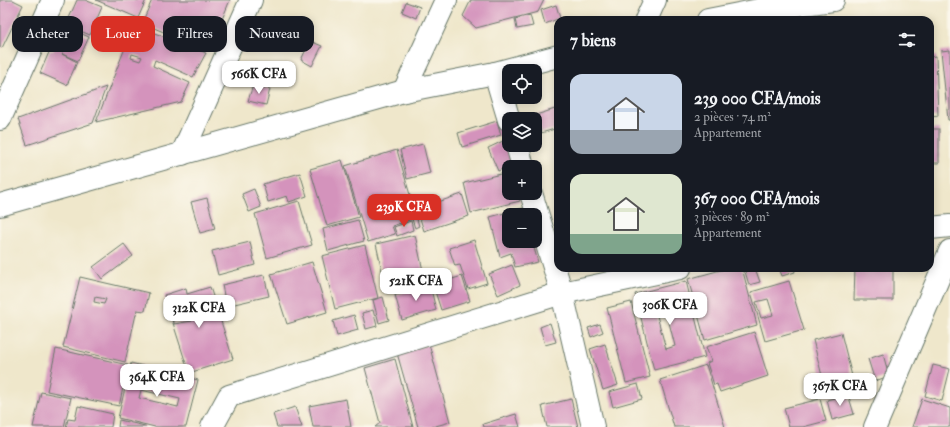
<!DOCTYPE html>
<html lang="fr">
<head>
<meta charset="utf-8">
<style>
  :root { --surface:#171b24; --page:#242831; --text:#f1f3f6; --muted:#9ea1a6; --accent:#d93025 }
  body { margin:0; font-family:"IM FELL Double Pica",serif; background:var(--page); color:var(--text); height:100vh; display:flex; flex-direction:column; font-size:15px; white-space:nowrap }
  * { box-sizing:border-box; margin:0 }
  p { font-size:13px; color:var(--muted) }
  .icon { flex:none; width:22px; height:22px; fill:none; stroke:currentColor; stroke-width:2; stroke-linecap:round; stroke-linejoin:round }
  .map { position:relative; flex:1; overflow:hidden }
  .details { position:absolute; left:554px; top:16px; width:380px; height:256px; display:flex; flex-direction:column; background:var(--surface); border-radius:12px; box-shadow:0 2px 10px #0003 }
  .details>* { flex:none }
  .top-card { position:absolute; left:12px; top:16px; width:380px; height:36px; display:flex; gap:8px }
  .fabs { position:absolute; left:502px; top:64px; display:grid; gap:8px }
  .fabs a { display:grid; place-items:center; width:40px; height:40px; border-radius:8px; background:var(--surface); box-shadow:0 2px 10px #0003; font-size:20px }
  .price { position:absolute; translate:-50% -34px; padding:0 9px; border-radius:8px; background:#fff; color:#222; font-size:13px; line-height:26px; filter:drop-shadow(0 1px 2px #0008) }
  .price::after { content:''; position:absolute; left:50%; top:24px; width:12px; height:9px; margin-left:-6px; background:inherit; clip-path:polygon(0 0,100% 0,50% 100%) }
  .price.on { background:var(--accent); color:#fff }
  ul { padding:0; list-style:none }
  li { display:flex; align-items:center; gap:12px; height:100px; padding:0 16px }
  li span { display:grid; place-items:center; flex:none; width:112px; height:80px; border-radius:12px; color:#555 }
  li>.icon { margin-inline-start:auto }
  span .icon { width:48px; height:48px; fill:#fffc; stroke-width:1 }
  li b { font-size:17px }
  h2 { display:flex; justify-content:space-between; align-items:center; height:48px; padding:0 16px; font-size:17px }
  .pill { padding:0 14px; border-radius:12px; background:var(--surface); box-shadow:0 2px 10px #0003; font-size:14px; line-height:36px }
  .pill.on { background:var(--accent); color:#fff }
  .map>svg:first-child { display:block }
</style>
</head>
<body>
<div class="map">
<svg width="950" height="427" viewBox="0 0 950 427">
  <rect width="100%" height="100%" fill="#fbf7ec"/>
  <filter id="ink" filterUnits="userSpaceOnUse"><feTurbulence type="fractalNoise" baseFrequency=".025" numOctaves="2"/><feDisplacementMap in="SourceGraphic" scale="8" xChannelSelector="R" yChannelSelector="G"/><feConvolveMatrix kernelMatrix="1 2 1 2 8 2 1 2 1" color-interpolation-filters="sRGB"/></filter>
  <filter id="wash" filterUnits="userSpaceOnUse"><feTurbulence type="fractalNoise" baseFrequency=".012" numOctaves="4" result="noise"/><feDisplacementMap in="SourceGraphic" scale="16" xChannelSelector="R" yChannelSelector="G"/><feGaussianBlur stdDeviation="0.9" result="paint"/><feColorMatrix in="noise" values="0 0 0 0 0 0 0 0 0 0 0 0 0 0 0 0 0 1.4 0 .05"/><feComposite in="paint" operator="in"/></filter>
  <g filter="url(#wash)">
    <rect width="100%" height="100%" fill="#efe7cb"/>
    <g id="blocks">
      <g fill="#d493bc" fill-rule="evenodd">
        <path d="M 0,0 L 13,0 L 23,5 L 2,48 L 0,47 Z"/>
        <path d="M 77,0 L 85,0 L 102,7 L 90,35 L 66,25 Z"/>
        <path d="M 96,0 L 146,0 L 138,18 Z"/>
        <path d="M 152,0 L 230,0 L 209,51 L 142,23 Z"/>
        <path d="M 471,0 L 544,0 L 538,12 L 476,28 L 463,16 Z"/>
        <path d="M 406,2 L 420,7 L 416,18 L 402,12 Z"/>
        <path d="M 556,5 L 560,18 L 545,24 L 541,10 Z"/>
        <path d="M 530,15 L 533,26 L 517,29 L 515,19 Z"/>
        <path d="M 134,25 L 206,53 L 193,77 L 155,60 L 153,66 L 190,83 L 181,102 L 96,122 ZM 132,54 L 142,57 L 140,61 L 131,58 Z"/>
        <path d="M 63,26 L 89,37 L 78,61 L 62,54 L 77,62 L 67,85 L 40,73 L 50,50 L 53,51 Z"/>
        <path d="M 310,41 L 322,46 L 312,66 L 301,60 Z"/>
        <path d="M 950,50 L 950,120 L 948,120 L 941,51 Z"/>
        <path d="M 936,56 L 938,116 L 930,117 L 930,57 Z"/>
        <path d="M 253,85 L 270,89 L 266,105 L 248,101 Z"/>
        <path d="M 106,87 L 93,123 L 27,145 L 18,119 Z"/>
        <path d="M 558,108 L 558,128 L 541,133 L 536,115 Z"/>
        <path d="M 497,121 L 501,135 L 462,147 L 458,133 Z"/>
        <rect x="930" y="129" width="9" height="34"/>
        <path d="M 503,141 L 513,164 L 498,171 L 488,148 Z"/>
        <path d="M 423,144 L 430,173 L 407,179 L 400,150 Z"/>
        <path d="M 397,150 L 419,226 L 415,228 L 412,219 L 392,226 L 395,234 L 368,242 L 345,166 Z"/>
        <path d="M 342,160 L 359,217 L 327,226 L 310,169 Z"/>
        <path d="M 509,172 L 509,193 L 518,193 L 520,201 L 471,213 L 464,183 Z"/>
        <path d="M 300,173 L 307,196 L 289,202 L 287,196 L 268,202 L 263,184 Z"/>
        <path d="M 254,189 L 261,207 L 249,212 L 242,194 Z"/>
        <path d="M 462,194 L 469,216 L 424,231 L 417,209 Z"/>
        <path d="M 207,198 L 215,229 L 200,233 L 191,202 Z"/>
        <path d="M 299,201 L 312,245 L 267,258 L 255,214 Z"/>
        <path d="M 523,208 L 525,215 L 509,215 L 509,241 L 532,241 L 538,262 L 515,267 L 511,253 L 500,257 L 490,217 Z"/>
        <path d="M 358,220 L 364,241 L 328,251 L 323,229 Z"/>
        <path d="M 411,221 L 413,230 L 397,236 L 394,227 Z"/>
        <path d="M 415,235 L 426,284 L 387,293 L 376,244 Z"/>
        <path d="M 474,240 L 487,283 L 468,289 L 460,265 L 455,266 L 449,248 Z"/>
        <path d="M 250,242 L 255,265 L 218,275 L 212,251 Z"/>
        <path d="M 124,244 L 133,256 L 102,279 L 93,267 Z"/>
        <path d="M 365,245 L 378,298 L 335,309 L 322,256 Z"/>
        <path d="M 312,262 L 327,312 L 287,324 L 271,274 Z"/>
        <path d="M 512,265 L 520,285 L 498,295 L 489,274 Z"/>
        <path d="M 728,268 L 742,268 L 757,325 L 705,340 L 688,279 Z"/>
        <path d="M 744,268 L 755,268 L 760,282 L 749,285 Z"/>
        <path d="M 779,268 L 794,268 L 795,272 L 782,276 Z"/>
        <path d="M 855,268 L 893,268 L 893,300 L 854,300 Z"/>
        <path d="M 264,275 L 269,296 L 226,306 L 222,285 Z"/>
        <path d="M 462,276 L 470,301 L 441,310 L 433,285 Z"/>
        <path d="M 80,277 L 149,293 L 145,311 L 137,310 L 125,362 L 63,347 ZM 95,297 L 106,299 L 104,304 L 94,302 Z"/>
        <path d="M 686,281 L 705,357 L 654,370 L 635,294 ZM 663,299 L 675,346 L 666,349 L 653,301 Z"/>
        <path d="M 789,281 L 804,330 L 765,341 L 751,292 ZM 768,299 L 773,315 L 761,318 L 756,302 Z"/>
        <path d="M 430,285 L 436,310 L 402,320 L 395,295 Z"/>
        <path d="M 210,287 L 233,359 L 189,373 L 164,295 L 186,288 L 187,294 ZM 190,310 L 192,321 L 174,324 L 173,312 Z"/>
        <path d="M 383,297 L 389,320 L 379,323 L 373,300 Z"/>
        <path d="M 631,302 L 650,377 L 626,383 L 607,308 Z"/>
        <path d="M 373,310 L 377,326 L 366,329 L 362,313 Z"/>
        <path d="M 354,315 L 358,330 L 337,336 L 333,321 Z"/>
        <path d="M 550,323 L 556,342 L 545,345 L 540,327 Z"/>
        <path d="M 600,324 L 603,332 L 591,337 L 588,328 Z"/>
        <path d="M 754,332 L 768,376 L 720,392 L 717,384 L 714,385 L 707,363 L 711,361 L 706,347 Z"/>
        <path d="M 841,333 L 855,388 L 827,396 L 813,340 Z"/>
        <path d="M 429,344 L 450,422 L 432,427 L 418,427 L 397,353 Z"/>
        <path d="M 605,344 L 618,385 L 603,390 L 590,349 Z"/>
        <path d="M 56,349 L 128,365 L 119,406 L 47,391 Z"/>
        <path d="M 883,354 L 889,376 L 875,381 L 868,359 Z"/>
        <path d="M 395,359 L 413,427 L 375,427 L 380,423 L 365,368 Z"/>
        <path d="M 131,363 L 198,380 L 186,427 L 155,427 L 118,418 ZM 141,390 L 180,399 L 178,407 L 139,398 Z"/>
        <path d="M 706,365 L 725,427 L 674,427 L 660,380 Z"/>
        <path d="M 933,365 L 950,369 L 942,401 L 925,396 Z"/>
        <path d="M 638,384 L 642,399 L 613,407 L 609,392 Z"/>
        <path d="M 41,392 L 71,398 L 64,427 L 33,427 Z"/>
        <path d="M 848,394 L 854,414 L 832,420 L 827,400 Z"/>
        <path d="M 346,399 L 351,427 L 313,427 L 309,406 Z"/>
        <path d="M 571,399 L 578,427 L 547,427 L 542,406 Z"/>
        <path d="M 820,399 L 826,421 L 803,427 L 789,427 L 784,408 Z"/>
        <path d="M 922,399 L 950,408 L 950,427 L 912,427 Z"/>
        <path d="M 78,406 L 113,414 L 111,427 L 66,427 L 68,419 L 75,420 Z"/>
        <path d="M 295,407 L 302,427 L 277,427 L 273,414 Z"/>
        <path d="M 516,414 L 520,427 L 484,427 L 483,424 Z"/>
        <path d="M 119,420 L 145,426 L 145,427 L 118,427 Z"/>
      </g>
    </g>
  </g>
  <g filter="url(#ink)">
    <use href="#blocks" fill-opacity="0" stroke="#687869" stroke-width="1"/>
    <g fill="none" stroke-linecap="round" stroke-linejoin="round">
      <g stroke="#687869" stroke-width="24">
        <g id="minor">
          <path d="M 646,20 L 655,0"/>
          <path d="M 708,20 L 759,10 L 833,0"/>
          <path d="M 495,73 L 509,120"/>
          <path d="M 404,91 L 446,0"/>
          <path d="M 0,119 L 53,0"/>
          <path d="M 517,145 L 523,167"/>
          <path d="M 182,154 L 251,0"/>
          <path d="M 531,193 L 562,293 L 593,427"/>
          <path d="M 0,205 L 404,91 L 495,73 L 558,56"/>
          <path d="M 930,228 L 950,226"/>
          <path d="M 212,427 L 229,396 L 562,293 L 680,268"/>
          <path d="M 875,427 L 950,251"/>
        </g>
      </g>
      <use href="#minor" stroke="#fff" stroke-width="22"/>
    </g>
  </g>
</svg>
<div class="fabs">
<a><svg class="icon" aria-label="locate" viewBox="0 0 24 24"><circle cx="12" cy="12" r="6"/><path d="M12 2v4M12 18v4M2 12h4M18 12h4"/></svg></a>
<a><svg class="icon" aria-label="layers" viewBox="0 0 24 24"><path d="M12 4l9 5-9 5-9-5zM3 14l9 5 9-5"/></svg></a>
<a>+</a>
<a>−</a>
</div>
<b class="price" style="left:259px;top:95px">566K CFA</b>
<b class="price on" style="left:404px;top:228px">239K CFA</b>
<b class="price" style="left:416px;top:302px">521K CFA</b>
<b class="price" style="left:670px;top:326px">306K CFA</b>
<b class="price" style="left:199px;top:329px">312K CFA</b>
<b class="price" style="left:157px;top:398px">364K CFA</b>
<b class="price" style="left:840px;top:407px">367K CFA</b>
<div class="top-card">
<a class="pill">Acheter</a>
<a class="pill on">Louer</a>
<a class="pill">Filtres</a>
<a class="pill">Nouveau</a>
</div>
<section class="details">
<h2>7 biens<svg class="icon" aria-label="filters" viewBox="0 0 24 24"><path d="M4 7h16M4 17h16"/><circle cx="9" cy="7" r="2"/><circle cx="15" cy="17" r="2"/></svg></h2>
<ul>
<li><span style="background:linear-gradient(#c9d6e8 70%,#9aa5b1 0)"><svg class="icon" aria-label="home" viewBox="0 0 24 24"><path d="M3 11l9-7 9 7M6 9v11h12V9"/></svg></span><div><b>239 000 CFA/mois</b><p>2 pièces · 74 m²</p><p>Appartement</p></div></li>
<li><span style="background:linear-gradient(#dfe7d0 75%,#7fa58c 0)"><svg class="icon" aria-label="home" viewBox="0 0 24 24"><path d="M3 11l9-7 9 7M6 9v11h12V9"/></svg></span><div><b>367 000 CFA/mois</b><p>3 pièces · 89 m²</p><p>Appartement</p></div></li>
</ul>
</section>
</div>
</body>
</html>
